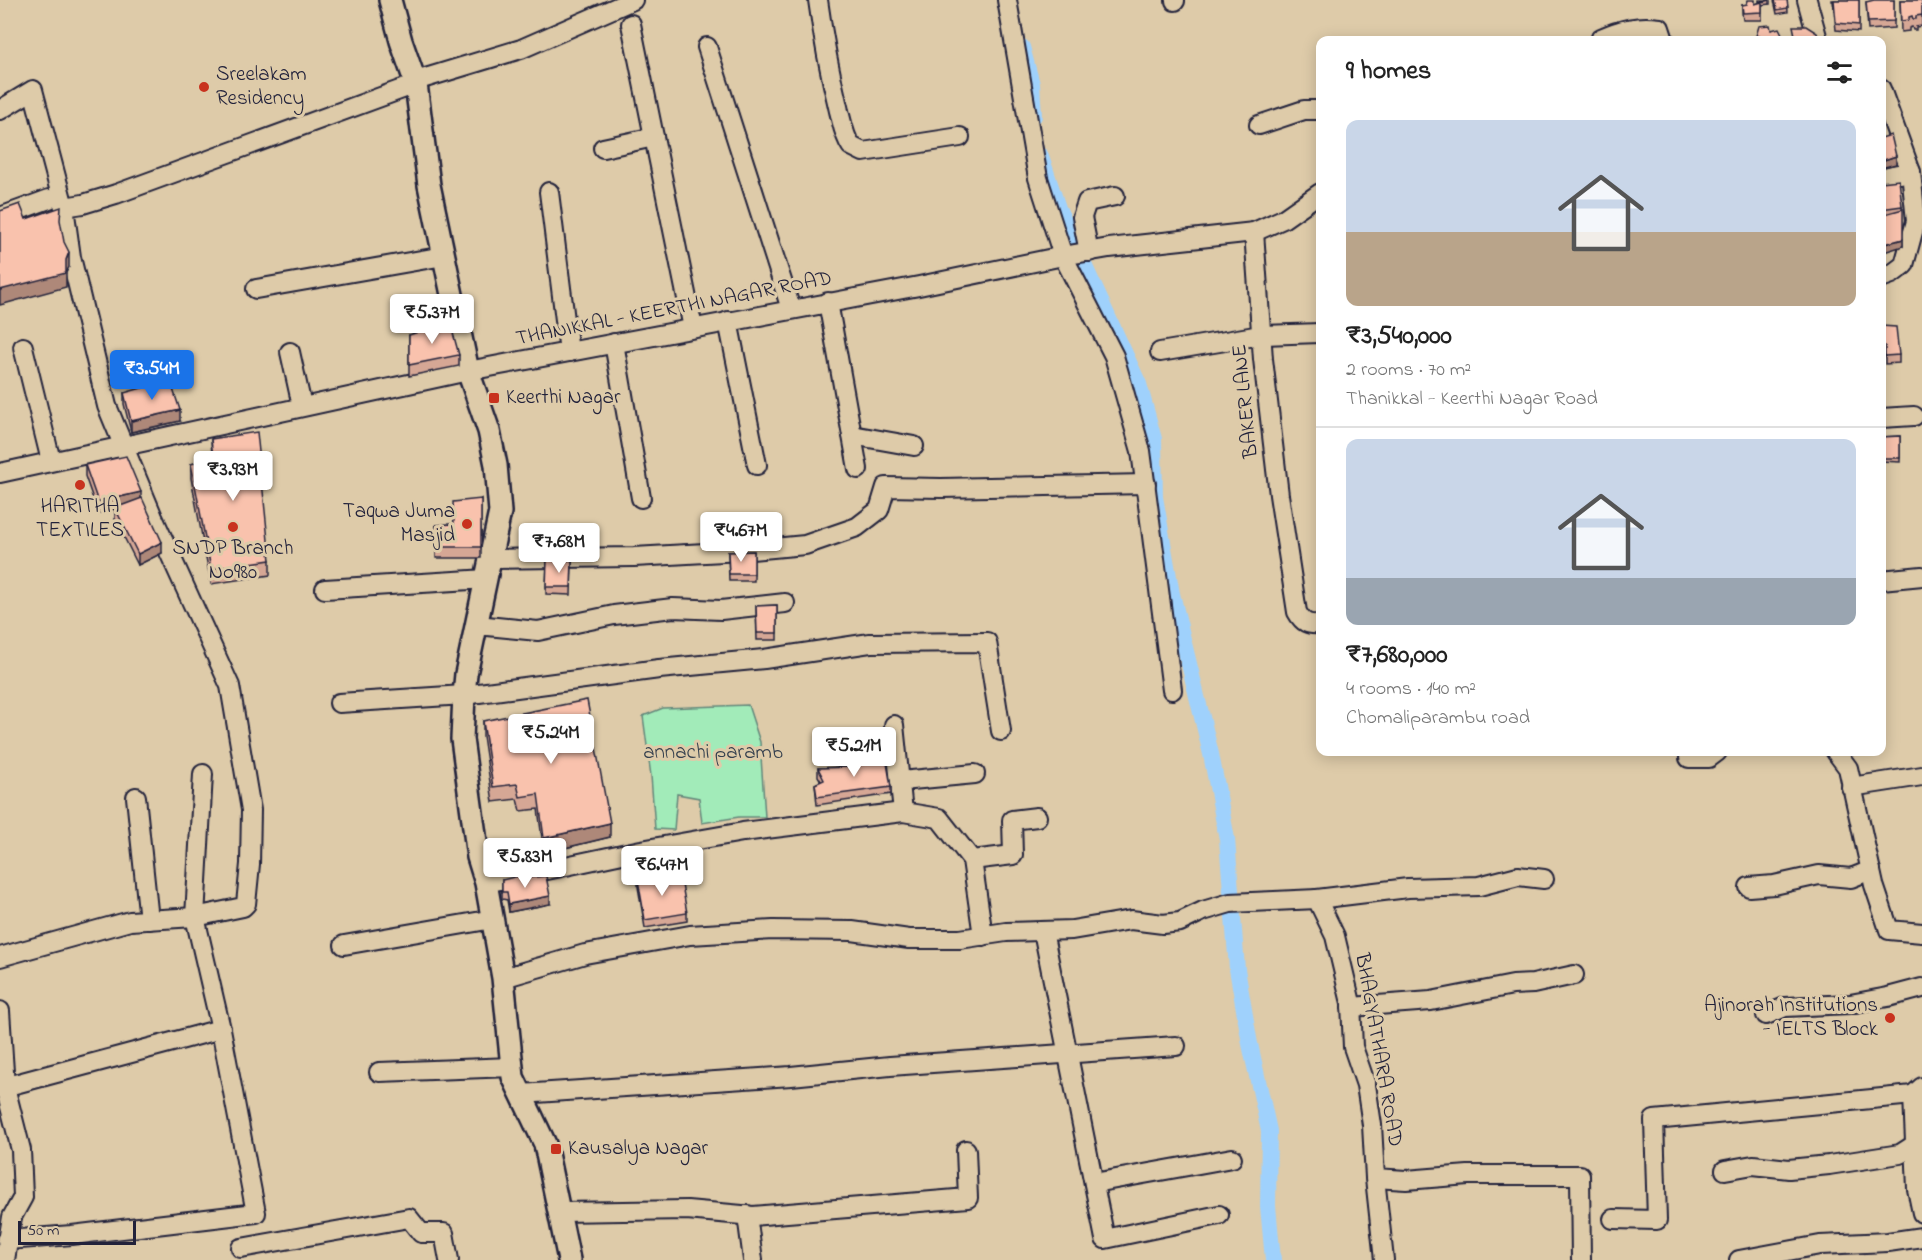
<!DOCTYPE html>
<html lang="en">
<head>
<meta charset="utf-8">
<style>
  :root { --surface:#fff; --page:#f2f2f2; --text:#222; --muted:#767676; --line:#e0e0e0; --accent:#1a73e8 }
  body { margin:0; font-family:"Indie Flower",sans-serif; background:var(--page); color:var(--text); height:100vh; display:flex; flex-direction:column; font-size:22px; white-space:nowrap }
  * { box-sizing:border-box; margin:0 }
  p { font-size:20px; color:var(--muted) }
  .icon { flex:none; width:33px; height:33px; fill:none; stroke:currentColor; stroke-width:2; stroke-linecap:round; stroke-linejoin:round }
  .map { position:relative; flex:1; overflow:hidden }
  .details { position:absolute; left:1316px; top:36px; width:570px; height:720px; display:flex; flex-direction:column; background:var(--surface); border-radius:12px; box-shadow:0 3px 15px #0003 }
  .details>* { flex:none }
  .scale { position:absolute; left:18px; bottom:15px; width:118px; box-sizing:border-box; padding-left:6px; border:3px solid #22223b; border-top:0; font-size:16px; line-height:21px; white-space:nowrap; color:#22223b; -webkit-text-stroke:4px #decba9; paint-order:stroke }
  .price { position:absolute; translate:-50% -51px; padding:0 14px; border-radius:6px; background:#fff; color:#222; font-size:20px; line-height:39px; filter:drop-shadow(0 2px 3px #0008) }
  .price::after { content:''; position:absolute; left:50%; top:36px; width:18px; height:14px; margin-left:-9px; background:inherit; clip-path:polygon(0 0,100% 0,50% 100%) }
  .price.current { background:var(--accent); color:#fff }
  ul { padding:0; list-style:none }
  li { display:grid; align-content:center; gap:12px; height:318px; padding:0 30px }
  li+li { border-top:2px solid var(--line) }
  li span { display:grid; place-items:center; height:186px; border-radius:12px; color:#555 }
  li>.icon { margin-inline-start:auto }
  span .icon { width:108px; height:108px; fill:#fffc; stroke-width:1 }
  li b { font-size:26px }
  h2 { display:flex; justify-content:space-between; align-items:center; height:72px; padding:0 30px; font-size:26px }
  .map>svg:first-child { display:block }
</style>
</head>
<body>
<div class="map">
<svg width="1922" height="1260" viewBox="0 0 1922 1260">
  <rect width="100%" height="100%" fill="#decba9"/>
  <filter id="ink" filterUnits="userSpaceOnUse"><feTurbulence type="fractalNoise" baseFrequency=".0167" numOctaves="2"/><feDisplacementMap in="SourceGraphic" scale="12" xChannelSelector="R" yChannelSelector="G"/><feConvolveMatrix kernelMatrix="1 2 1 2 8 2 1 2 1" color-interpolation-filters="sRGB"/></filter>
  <g filter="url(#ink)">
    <path fill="#a2ebb9" stroke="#62867a" stroke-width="1.5" d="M 748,705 L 760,742 L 765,817 L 739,817 L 702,823 L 699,798 L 677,794 L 674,830 L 655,829 L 651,776 L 643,716 L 663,708 Z"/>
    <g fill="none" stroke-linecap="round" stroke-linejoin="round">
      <g stroke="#9fd1fc" stroke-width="16">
        <path d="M 1022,47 L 1032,84 L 1034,116"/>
        <path d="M 1041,156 L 1058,208 L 1139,384 L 1154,439 L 1155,497 L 1172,594 L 1211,754 L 1227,839 L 1237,969 L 1250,1044 L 1269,1131 L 1268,1206 L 1273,1260"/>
      </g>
      <g stroke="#22223b" stroke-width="22">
        <g id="minor">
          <path d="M 818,0 C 823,37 830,74 839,111 C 842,122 844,136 851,146 L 863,152 L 960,137"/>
          <path d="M 1007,0 L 1038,178 L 1063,256 L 1114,356 L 1141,451 L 1172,690"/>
          <path d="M 1175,0 L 1175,1"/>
          <path d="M 1807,0 L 1818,40"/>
          <path d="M 631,24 L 693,328"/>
          <path d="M 1601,40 L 1601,38 C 1621,29 1638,25 1660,28 L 1664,40"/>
          <path d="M 707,47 L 791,309"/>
          <path d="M 1881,89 L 1911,172 L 1916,221 L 1904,265 L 1892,274 L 1881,278"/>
          <path d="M 0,110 L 33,90 L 64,207"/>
          <path d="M 1259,125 L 1304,110 L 1320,110"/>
          <path d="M 603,148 L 654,137"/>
          <path d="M 1881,177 L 1911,172"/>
          <path d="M 549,192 L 569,352"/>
          <path d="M 0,217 L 49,199"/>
          <path d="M 1254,232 L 1263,359 L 1279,495 L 1297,612 C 1303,623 1308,625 1320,624"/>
          <path d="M 1089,252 L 1082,217 L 1087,202 L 1115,196"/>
          <path d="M 256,289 L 444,256"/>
          <path d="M 828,302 L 858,469"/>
          <path d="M 728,321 L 757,465"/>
          <path d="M 614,343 L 641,498"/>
          <path d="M 23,347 L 51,461"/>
          <path d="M 290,352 L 302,406"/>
          <path d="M 1160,352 L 1261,335 L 1320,333"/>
          <path d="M 1881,418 L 1914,416"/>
          <path d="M 852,435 L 914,446"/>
          <path d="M 0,473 L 468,371 L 919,286 L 1063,256 L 1109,248 L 1254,232 L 1283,219 L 1320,193"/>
          <path d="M 491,559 L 634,557 L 741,551 L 805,545 L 857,527 L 879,510 L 886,487 L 941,488 L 1146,484"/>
          <path d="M 1881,580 L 1922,576"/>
          <path d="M 325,589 L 487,579"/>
          <path d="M 477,625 L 538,631 L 614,615 L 673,608 L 721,610 L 785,603"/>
          <path d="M 339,703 L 464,695 L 659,669 L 764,659 L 870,643 L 987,642 L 1001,731"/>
          <path d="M 894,725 L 903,812"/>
          <path d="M 1836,752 L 1848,768 L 1874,885 L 1889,930 L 1922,933"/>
          <path d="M 1689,758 L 1709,758 L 1717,752"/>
          <path d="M 901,781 L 975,774"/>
          <path d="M 1851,787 L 1922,776"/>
          <path d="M 136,797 L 149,920"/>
          <path d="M 972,860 L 1013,855 L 1012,820 L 1037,817"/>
          <path d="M 486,883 L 641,850 L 743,832 L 903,812 L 939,818 L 972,860 L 983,936"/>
          <path d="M 1749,887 L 1774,885 L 1819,875 L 1851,878 L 1871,870"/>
          <path d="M 1043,931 L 1105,1239 L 1219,1215"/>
          <path d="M 344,945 L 493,919"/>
          <path d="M 0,957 L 130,921 L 195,917 L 243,907 L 246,904 L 250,864 L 251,810 L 230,686 L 153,517 L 107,406 L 71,257 L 64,207 L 83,204 L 116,194 L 416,84 L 422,79 L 521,49 L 633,0"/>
          <path d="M 503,978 L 585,954 L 690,935 L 773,930 L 852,931 L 909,939 L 960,939 L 1006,932 L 1072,930 L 1131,920 L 1163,924 L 1180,922 L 1203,911 L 1230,903 L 1317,899"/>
          <path d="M 1351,1007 L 1431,1001 L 1513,985 L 1533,984 L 1574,975"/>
          <path d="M 0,1011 L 5,1087 L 21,1150 L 23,1197 L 12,1217 L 5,1260"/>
          <path d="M 1766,1015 L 1785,1007 L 1850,1004 L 1888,997 L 1922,988"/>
          <path d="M 379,1072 L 512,1067"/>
          <path d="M 1922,1087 L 1913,1095 L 1917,1189 L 1922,1213"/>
          <path d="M 0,1088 L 221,1029"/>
          <path d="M 521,1094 L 791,1076 L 890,1066 L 1176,1046"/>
          <path d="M 1725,1170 L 1753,1165 L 1789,1169 L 1829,1165 L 1900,1154 L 1914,1145"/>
          <path d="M 1375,1178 L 1406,1180 L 1468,1175 L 1580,1175 L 1581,1260"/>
          <path d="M 1094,1183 L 1232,1158"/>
          <path d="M 560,1212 L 687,1210 L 753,1216 L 968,1198 L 966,1150"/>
          <path d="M 747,1215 L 753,1260"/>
          <path d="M 1613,1219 L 1657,1220 L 1654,1120 L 1913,1095"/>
          <path d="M 7,1240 L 72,1235 L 256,1213 L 221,1029 L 195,917 L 203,774"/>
          <path d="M 241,1248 L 409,1218 L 421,1233 L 444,1233 L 449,1260"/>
          <path d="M 1384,1260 L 1375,1178 L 1372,1125 L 1366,1085 L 1353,1047 L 1351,1003 L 1335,936 L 1317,899 L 1408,888 L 1479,886 L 1518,876 L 1544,879"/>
          <path d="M 1739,1260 L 1820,1245 L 1888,1242 L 1922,1237"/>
        </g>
      </g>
      <g stroke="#22223b" stroke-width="26">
        <path id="tertiary" d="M 390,0 L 401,41 L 416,84 L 429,185 L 468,371 L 489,431 L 496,465 L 500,512 L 466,674 L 464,695 L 462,739 L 478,857 L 486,883 L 503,978 L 513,1077 L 545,1144 L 569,1260"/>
      </g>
      <use href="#minor" stroke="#decba9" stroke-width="18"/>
      <use href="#tertiary" stroke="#decba9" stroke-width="21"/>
    </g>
    <g fill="#d6a795" stroke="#22223b" stroke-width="1.5">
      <path d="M 1770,0 L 1770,4 L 1762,5 L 1762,20 L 1743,20 L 1742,13 L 1742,5 L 1755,4 Z"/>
      <path d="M 1774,0 L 1787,0 L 1788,12 L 1777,14 Z"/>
      <path d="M 1831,0 L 1859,0 L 1859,32 L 1836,30 L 1833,1 L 1831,1 Z"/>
      <path d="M 1894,0 L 1894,28 L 1868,30 L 1866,2 Z"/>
      <path d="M 1900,0 L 1922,0 L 1922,26 L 1916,27 L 1916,30 L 1913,30 L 1912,27 L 1909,28 L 1909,31 L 1901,32 Z"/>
      <path d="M 1771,30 L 1785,40 L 1756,40 L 1756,36 Z"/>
      <path d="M 1881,182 L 1902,206 L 1903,246 L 1882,230 Z"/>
      <path d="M 1881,326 L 1899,355 L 1899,363 L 1885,364 L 1885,354 L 1881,354 Z"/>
      <path d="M 409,335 L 459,355 L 459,366 L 409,376 Z"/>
      <path d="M 124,393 L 180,421 L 131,432 L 124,404 Z"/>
      <path d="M 1900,436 L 1900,462 L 1881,461 L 1881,437 Z"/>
      <path d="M 211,439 L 270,560 L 270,575 L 211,584 L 191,478 L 191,464 L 212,458 Z"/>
      <path d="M 85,465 L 141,498 L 162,553 L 138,565 L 115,519 L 115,509 L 98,513 L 85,476 Z"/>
      <path d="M 481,499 L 481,558 L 436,558 L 436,525 L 453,524 Z"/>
      <path d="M 754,551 L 754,581 L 729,581 L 728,552 Z"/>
      <path d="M 547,560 L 572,560 L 571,595 L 546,594 Z"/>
      <path d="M 777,605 L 777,640 L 757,640 L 756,606 Z"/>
      <path d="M 483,721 L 610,837 L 544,853 L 538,809 L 520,811 L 517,799 L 493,802 L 483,736 Z"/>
      <path d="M 849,767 L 891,787 L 891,794 L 817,805 L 815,784 L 821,781 L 818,776 L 818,768 Z"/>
      <path d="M 502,880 L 550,904 L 509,912 L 507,900 L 502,899 Z"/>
      <path d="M 638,880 L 687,913 L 687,921 L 645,928 L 638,887 Z"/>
    </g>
    <g fill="#ae8879" stroke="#22223b" stroke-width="1.5">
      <path d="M 1896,156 L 1896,164 L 1881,168 L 1881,161 Z"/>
      <path d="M 1903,239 L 1903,246 L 1881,253 L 1881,245 Z"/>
      <path d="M 69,252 L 69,267 L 66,273 L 66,287 L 0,305 L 0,290 L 66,260 Z"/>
      <path d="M 180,410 L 180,421 L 131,432 L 131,421 Z"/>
      <path d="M 141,492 L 141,503 L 98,513 L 98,502 Z"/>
      <path d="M 162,542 L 162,553 L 138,565 L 138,554 Z"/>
      <path d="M 610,823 L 610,837 L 544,853 L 544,838 Z"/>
      <path d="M 550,896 L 550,904 L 509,912 L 509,904 Z"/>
    </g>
    <g fill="#f9c2ad" stroke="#22223b" stroke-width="1.5">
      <path d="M 1748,0 L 1755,0 L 1755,4 L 1762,2 L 1762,12 L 1743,13 L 1742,5 L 1747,4 Z"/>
      <path d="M 1759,0 L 1770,0 L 1759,2 Z"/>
      <path d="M 1775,0 L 1787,0 L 1788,8 L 1777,10 Z"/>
      <path d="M 1834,0 L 1859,0 L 1859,25 L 1836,23 Z"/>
      <path d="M 1874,0 L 1894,0 L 1894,21 L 1868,22 L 1866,2 Z"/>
      <path d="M 1900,0 L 1922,0 L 1922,15 L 1916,16 L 1916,19 L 1913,19 L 1912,16 L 1909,17 L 1909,20 L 1901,21 Z"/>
      <path d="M 1770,25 L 1771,30 L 1779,28 L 1785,40 L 1764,40 L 1762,36 L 1756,36 L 1759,26 Z"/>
      <path d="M 1793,26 L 1806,26 L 1817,33 L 1819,40 L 1796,40 Z"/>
      <path d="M 1891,135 L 1896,156 L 1881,161 L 1881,138 Z"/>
      <path d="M 1899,180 L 1902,206 L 1881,209 L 1881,182 Z"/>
      <path d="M 20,204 L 26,219 L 61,207 L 60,220 L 64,242 L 69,252 L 66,260 L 66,273 L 0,290 L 0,211 Z"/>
      <path d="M 1903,209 L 1903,239 L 1881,245 L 1881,230 L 1882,229 L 1881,215 Z"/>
      <path d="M 450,322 L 459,355 L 409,365 L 409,335 Z"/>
      <path d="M 1881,326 L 1896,327 L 1899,355 L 1885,356 L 1885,346 L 1881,347 Z"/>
      <path d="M 170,380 L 180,410 L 131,421 L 124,393 Z"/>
      <path d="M 257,432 L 270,560 L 211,569 L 191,464 L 213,458 L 211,439 Z"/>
      <path d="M 1900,436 L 1900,458 L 1881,458 L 1881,437 Z"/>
      <path d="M 126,456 L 141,492 L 98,502 L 85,465 Z"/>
      <path d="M 142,498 L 162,542 L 138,554 L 115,508 Z"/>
      <path d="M 481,499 L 481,547 L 436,547 L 436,525 L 454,524 L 453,502 Z"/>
      <path d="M 754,551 L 754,574 L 729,574 L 728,552 Z"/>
      <path d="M 547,560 L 572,560 L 571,587 L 546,587 Z"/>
      <path d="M 777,605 L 777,633 L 757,633 L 756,606 Z"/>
      <path d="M 587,700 L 610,823 L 544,838 L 538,794 L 520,797 L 517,784 L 493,787 L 483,721 Z"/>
      <path d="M 886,757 L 891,787 L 817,797 L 815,784 L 824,780 L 818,768 L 849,767 L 864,760 Z"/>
      <path d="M 680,873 L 687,913 L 645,920 L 638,880 Z"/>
      <path d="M 518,876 L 523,878 L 546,876 L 550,896 L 509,904 L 507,892 L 502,892 L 502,880 Z"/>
    </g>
  </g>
  <g fill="#c8321e" stroke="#decba9" stroke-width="2">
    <circle cx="204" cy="87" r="6"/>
    <rect x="488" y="392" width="12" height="12" rx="3"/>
    <circle cx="80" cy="485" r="6"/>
    <circle cx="467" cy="524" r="6"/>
    <circle cx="233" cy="527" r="6"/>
    <circle cx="1890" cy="1018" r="6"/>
    <rect x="550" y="1143" width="12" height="12" rx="3"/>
  </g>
  <g text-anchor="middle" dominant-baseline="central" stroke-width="6" stroke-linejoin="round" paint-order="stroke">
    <g font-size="21" fill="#22223b" stroke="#decba9" text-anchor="start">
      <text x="216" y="75">Sreelakam<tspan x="216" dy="24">Residency</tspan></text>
      <text x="506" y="398">Keerthi Nagar</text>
      <text x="80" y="507" text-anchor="middle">HARITHA<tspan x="80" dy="24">TEXTILES</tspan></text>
      <text x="455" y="512" text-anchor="end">Taqwa Juma<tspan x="455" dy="24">Masjid</tspan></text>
      <text x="233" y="549" text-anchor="middle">SNDP Branch<tspan x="233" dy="24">No980</tspan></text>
      <text x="1878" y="1006" text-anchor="end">Ajinorah Institutions<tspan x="1878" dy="24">- IELTS Block</tspan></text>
      <text x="568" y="1149">Kausalya Nagar</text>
    </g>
    <g font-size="21" fill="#22223b" stroke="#decba9">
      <text transform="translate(674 309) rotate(-11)">THANIKKAL - KEERTHI NAGAR ROAD</text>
      <text transform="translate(1246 401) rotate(-96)">BAKER LANE</text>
      <text transform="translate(1378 1050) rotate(80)">BHAGYATHARA ROAD</text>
    </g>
    <g font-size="21" fill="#35404e" stroke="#decba9">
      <text x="713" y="753">annachi paramb</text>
    </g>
  </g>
</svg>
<div class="scale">50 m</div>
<b class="price" style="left:432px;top:345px">₹5.37M</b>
<b class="price current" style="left:152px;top:401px">₹3.54M</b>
<b class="price" style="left:233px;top:502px">₹3.93M</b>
<b class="price" style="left:741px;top:563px">₹4.67M</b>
<b class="price" style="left:559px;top:574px">₹7.68M</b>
<b class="price" style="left:551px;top:765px">₹5.24M</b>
<b class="price" style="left:854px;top:778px">₹5.21M</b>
<b class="price" style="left:525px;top:889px">₹5.83M</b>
<b class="price" style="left:662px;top:897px">₹6.47M</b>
<section class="details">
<h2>9 homes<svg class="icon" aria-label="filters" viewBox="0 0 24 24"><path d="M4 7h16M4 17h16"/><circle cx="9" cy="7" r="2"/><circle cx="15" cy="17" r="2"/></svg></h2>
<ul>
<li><span style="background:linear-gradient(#c9d6e8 60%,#b9a48a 0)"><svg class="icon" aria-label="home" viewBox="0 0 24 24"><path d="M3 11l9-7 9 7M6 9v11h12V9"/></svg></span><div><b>₹3,540,000</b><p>2 rooms · 70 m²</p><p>Thanikkal - Keerthi Nagar Road</p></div></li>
<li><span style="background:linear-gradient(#c9d6e8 75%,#9aa5b1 0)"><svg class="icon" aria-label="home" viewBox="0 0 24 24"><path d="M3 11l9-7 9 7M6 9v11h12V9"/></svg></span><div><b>₹7,680,000</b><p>4 rooms · 140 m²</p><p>Chomaliparambu road</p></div></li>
</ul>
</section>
</div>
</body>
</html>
